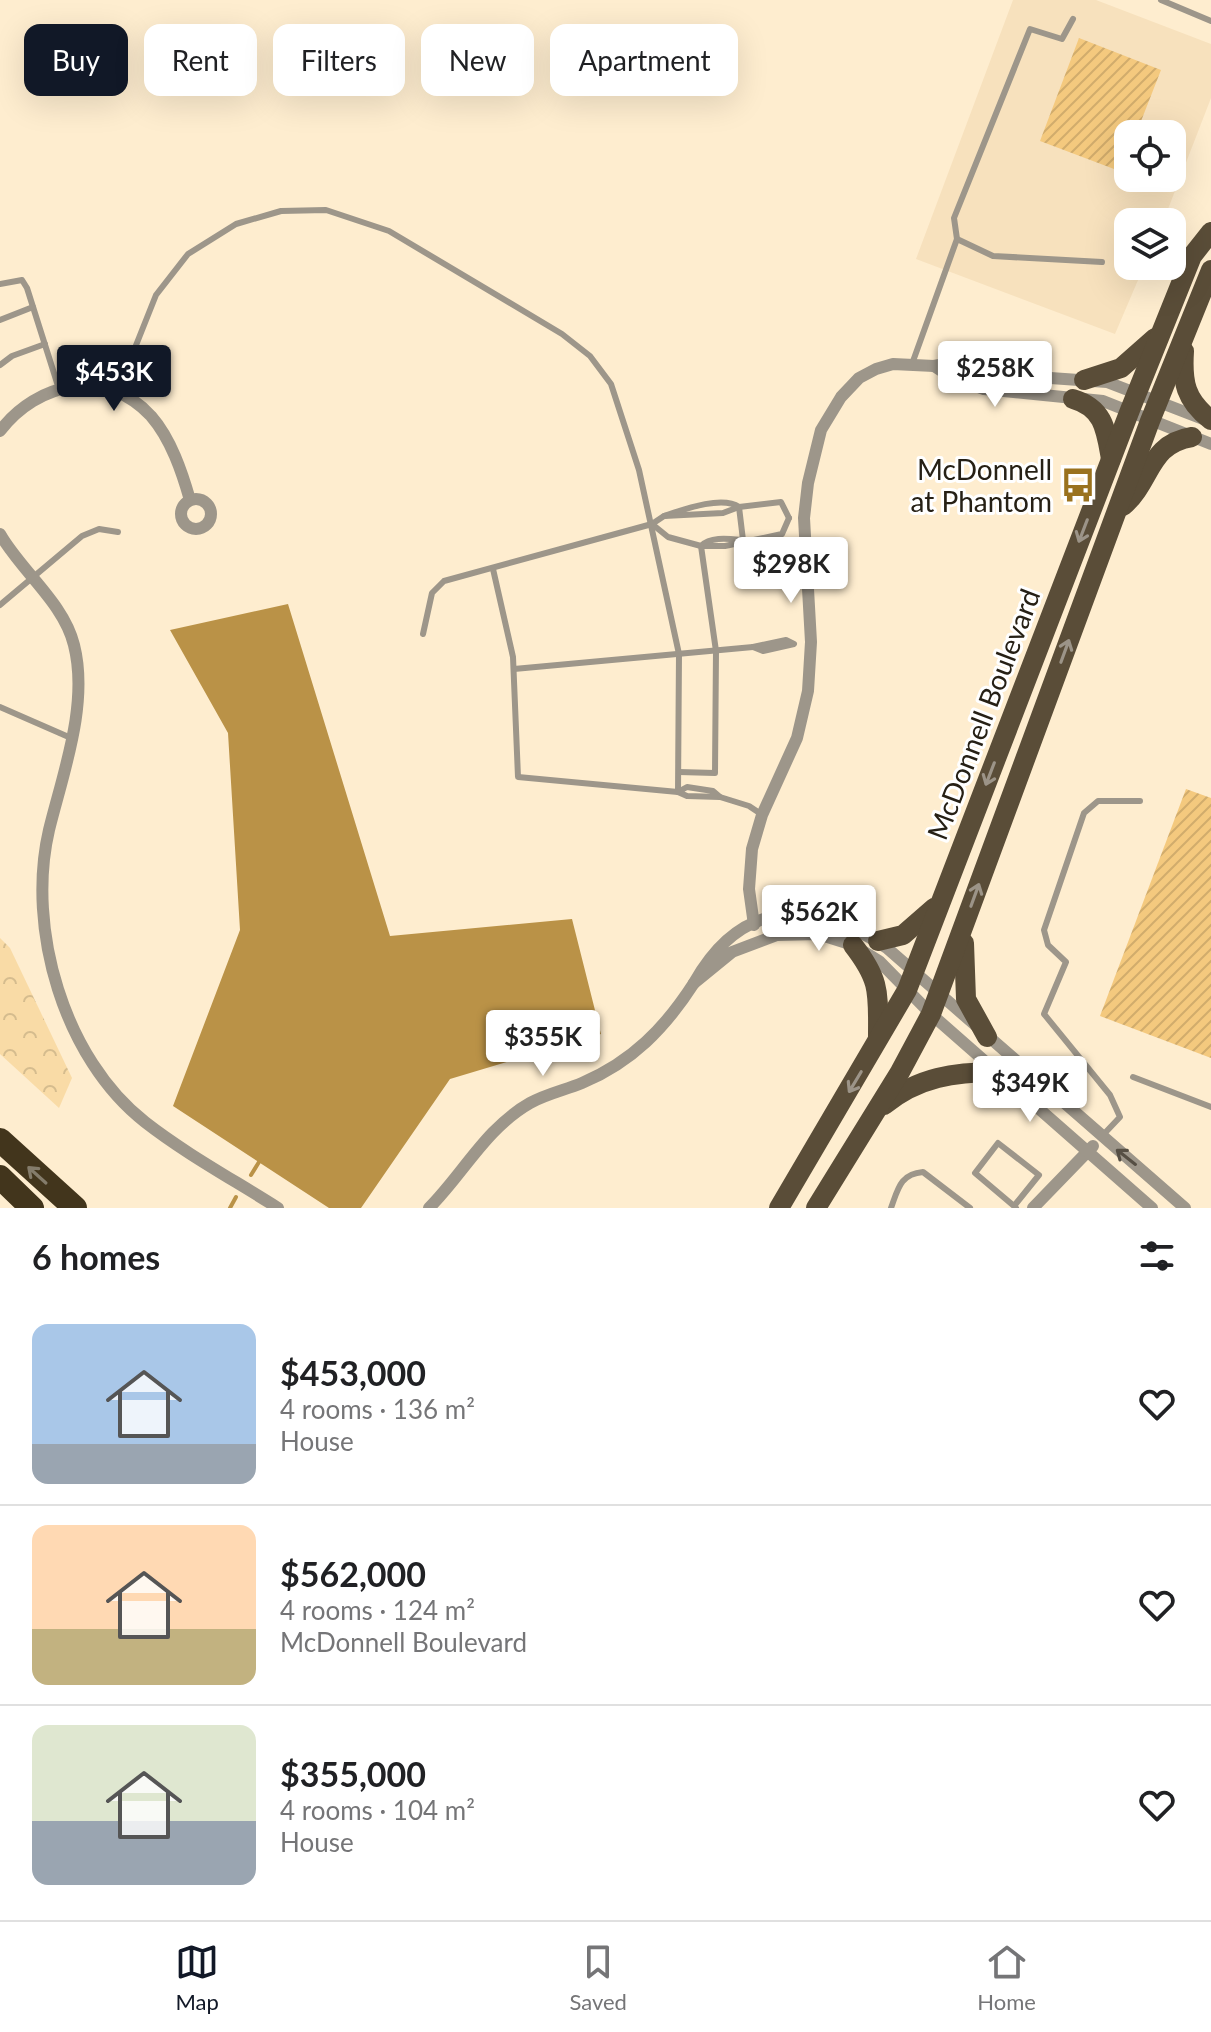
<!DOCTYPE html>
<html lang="en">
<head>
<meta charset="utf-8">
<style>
  :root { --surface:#fff; --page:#f2f2f2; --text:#202124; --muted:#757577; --line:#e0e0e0; --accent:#111827 }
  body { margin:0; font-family:Lato,sans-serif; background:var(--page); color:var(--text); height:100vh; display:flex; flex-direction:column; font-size:30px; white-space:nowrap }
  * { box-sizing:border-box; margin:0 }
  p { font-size:26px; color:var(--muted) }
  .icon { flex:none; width:44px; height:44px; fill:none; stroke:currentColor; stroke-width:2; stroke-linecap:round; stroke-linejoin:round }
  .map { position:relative; height:1208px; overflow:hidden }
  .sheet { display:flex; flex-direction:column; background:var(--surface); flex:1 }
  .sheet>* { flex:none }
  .guide { position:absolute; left:24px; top:24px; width:800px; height:72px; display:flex; gap:16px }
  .buttons { position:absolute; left:1114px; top:120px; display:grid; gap:16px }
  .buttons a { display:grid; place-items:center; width:72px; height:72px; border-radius:16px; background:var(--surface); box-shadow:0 8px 32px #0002; font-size:40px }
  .price { position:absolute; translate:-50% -68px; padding:0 18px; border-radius:8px; background:#fff; color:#222; font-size:26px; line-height:52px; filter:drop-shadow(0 2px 4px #0008) }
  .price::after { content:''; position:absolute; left:50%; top:48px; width:24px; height:18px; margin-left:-12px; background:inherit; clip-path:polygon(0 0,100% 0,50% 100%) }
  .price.on { background:var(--accent); color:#fff }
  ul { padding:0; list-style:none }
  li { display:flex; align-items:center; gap:24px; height:200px; padding:0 32px }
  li+li { border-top:2px solid var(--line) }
  li span { display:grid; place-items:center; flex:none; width:224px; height:160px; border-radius:16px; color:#555 }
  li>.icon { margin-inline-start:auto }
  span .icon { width:96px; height:96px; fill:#fffc; stroke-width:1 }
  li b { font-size:34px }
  h2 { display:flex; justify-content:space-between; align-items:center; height:96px; padding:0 32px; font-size:34px }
  .chip { padding:0 28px; border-radius:16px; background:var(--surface); box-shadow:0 8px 32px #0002; font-size:28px; line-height:72px }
  .chip.on { background:var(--accent); color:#fff }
  .dock { display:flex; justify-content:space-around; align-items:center; height:112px; border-top:2px solid var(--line); background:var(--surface); font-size:22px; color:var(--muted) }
  .dock a { display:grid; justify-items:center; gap:4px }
  .dock .on { color:var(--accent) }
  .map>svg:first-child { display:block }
</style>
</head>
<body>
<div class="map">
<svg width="1211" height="1208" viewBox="0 0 1211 1208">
  <defs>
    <pattern id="forest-crowns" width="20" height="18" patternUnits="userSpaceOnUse" patternTransform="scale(2)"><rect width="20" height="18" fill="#f9dba6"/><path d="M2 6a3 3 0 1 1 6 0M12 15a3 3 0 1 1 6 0" fill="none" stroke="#d5bc8e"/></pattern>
    <pattern id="building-hatch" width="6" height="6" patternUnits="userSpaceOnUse" patternTransform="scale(2)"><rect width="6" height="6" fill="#f4c97e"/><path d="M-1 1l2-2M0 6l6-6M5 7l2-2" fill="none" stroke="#d1ac6c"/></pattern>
  </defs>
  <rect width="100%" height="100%" fill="#feedcf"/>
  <path fill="#f7e1bd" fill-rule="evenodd" d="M 1013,0 L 1096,0 L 1211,44 L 1211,98 L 1163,222 L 1128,222 L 1128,266 L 1144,266 L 1115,334 L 916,259 ZM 1128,134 L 1172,134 L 1172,178 L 1128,178 Z"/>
  <path fill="url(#forest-crowns)" d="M 0,938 L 10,948 L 72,1078 L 59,1108 L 0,1054 Z"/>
  <path fill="#ba9247" d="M 288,604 L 390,936 L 572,919 L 601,1034 L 450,1079 L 361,1208 L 329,1208 L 173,1106 L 240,930 L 228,733 L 170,630 Z"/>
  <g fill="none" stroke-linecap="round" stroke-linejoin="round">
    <g stroke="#ba9247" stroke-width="4">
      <path d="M 251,1175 L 259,1162"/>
      <path d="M 230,1208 L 236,1197"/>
    </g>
  </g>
  <g fill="url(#building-hatch)">
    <path d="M 1079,38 L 1161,70 L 1136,134 L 1128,134 L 1128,156 L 1122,172 L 1040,141 Z"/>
    <path d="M 1186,789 L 1211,798 L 1211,1058 L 1100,1016 Z"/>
  </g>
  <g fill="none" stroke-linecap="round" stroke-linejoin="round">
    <g stroke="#9d968a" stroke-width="6">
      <path d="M 1161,0 L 1211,21"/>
      <path d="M 957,239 L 954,218 L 1030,29 L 1062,39 L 1073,19"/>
      <path d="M 0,284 L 22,280 L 27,288 L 59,389"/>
      <path d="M 0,320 L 33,307"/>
      <path d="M 912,364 L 957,239 L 993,256 L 1102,262"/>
      <path d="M 0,365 L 12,356 L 45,344"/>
      <path d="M 117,393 L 156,295 L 188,254 L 236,224 L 281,211 L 326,210 L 389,231 L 562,334 L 590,356 L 611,384 L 639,470 L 679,654 L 678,792 L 518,777 L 513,657 L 493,569"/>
      <path d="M 664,516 C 682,510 722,495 739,507 L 743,540 C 730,539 711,536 701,546"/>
      <path d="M 652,524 L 664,516 L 723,513 L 739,507 L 781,502 L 789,518"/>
      <path d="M 701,546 L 725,546 L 782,534 L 789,518"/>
      <path d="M 0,605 L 82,536 L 99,529 L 118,532"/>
      <path d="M 423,634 L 432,593 L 444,581 L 652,524 L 668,537 L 701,546 L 716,651 L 715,773 L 679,772"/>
      <path d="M 786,640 L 794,644 L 763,651 L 753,647 Z"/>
      <path d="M 514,669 L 753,647"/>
      <path d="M 0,707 L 71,738"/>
      <path d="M 687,787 L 713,791 L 720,797 L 687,796 L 678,792 Z"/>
      <path d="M 720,797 L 749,806 L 761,814"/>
      <path d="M 1133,1077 L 1211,1107"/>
      <path d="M 1103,1135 L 1120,1117 L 1110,1095 L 1044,1014 L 1066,962 L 1048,945 L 1044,930 L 1084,813 L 1098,801 L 1140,801"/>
      <path d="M 1014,1206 L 1039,1175 L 998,1143 L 975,1173 L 1014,1206 L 1016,1208"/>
      <path d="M 891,1208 C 898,1189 900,1174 923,1172 L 970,1208"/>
    </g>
    <g stroke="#9d968a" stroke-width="12">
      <path d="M 934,366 L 951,377 L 984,389 L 1103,401 L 1211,444"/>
      <path d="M 0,431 C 37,382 106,367 151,416 C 171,439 182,472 190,500"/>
      <circle cx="196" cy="514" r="15"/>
      <path d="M 0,534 C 21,571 64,603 74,645 C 89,704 63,773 49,830 C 26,928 64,1059 145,1122 C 186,1154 234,1180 278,1208"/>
      <path d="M 754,925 L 749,889 L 752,849 L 762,815 L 797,738 L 808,691 L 811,642 L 804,518 L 808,483 L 821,430 L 841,397 L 859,378 L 876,369 L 893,364 L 934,366 L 955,362 L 1022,376 L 1107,382 L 1203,419"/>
      <path d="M 429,1208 C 463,1174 486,1128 530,1103 C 546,1094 565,1090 582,1083 C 632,1062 665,1028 694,983"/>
      <path d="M 1033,1208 L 1093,1146"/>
      <path d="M 1152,1208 L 931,1014 L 879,961 L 853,945 L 818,934 L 777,935 L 732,952 L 694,983 C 741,899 811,898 887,948 L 1185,1208"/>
    </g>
    <g stroke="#5a4d38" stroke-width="20">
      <path d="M 1184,351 C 1182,382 1185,400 1211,420"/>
      <path d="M 1084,380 L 1121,368 L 1155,338"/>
      <path d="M 1073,399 C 1104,408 1106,430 1111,459"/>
      <path d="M 1123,506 C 1152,481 1148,444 1192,437"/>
      <path d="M 878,941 L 903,935 L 934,908"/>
      <path d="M 964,943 L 966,999 L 987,1037"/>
      <path d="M 853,945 C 881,981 878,993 878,1037"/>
      <path d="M 884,1105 C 918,1077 955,1072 997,1072"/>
      <path d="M 779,1208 L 907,990 L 1130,410 L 1192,256 L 1211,232"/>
      <path d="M 816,1208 L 900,1072 L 931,1014 L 1150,421 L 1211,270"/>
    </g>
    <g stroke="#42351c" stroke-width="24">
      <path d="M 0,1140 L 75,1208"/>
      <path d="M 0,1177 L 32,1208"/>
    </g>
  </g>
  <defs><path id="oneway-shaft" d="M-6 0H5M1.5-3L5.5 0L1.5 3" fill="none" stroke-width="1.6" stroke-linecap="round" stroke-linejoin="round" transform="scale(2)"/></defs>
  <g stroke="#9c9488">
    <use href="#oneway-shaft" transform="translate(1083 531) rotate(111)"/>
    <use href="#oneway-shaft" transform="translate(1065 651) rotate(-70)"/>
    <use href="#oneway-shaft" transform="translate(990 774) rotate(111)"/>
    <use href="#oneway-shaft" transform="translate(975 895) rotate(-70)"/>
    <use href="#oneway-shaft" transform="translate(855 1082) rotate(121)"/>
  </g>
  <use stroke="#564f44" href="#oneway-shaft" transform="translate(1126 1157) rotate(-142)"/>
  <use stroke="#847c6b" href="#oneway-shaft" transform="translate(37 1175) rotate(-138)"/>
  <defs>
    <g id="bus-bare" transform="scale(2.76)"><path d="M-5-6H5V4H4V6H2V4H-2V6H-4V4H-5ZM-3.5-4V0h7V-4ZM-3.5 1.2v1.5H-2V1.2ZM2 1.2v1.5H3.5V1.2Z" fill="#9a721e" stroke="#fff" stroke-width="2.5" paint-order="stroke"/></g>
  </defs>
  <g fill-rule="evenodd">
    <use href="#bus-bare" x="1078" y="485"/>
  </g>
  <g text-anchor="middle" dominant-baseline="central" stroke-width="6" stroke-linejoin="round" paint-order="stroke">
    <g font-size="28" fill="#262015" stroke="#fff" text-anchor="end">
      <text x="1052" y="469">McDonnell<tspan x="1052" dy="32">at Phantom</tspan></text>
    </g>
    <g font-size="28" fill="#262015" stroke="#fff">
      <text transform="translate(983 714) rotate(-69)">McDonnell Boulevard</text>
    </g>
  </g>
</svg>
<div class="buttons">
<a><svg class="icon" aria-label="locate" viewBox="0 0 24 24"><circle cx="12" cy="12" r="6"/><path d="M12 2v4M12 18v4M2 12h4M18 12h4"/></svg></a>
<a><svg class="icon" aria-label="layers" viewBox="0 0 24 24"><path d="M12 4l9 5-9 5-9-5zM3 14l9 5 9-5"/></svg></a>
</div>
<b class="price" style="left:995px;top:409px">$258K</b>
<b class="price on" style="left:114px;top:413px">$453K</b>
<b class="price" style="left:791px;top:605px">$298K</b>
<b class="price" style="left:819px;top:953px">$562K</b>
<b class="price" style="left:543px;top:1078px">$355K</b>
<b class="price" style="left:1030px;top:1124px">$349K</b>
<div class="guide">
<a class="chip on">Buy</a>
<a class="chip">Rent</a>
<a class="chip">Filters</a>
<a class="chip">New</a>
<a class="chip">Apartment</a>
</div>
</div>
<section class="sheet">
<h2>6 homes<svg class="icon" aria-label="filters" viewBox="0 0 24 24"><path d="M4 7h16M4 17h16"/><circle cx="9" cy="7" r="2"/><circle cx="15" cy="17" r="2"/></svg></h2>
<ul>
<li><span style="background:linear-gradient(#a9c7e8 75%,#9aa5b1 0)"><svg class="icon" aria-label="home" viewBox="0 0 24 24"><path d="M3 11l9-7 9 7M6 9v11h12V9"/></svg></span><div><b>$453,000</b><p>4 rooms · 136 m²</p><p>House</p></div><svg class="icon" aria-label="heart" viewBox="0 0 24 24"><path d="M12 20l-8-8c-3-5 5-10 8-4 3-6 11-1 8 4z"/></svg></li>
<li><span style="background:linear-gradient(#ffd9b3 65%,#c2b280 0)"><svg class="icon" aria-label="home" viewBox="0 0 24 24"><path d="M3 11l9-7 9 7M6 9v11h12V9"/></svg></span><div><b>$562,000</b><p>4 rooms · 124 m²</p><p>McDonnell Boulevard</p></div><svg class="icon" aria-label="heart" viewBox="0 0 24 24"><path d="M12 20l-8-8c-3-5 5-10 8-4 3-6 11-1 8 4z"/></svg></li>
<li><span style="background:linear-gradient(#dfe7d0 60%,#9aa5b1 0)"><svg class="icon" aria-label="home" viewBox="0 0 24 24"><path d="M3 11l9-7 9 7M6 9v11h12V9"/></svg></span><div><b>$355,000</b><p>4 rooms · 104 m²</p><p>House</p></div><svg class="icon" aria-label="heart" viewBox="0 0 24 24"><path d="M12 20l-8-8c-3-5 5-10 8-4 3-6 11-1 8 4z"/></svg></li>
</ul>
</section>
<nav class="dock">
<a class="on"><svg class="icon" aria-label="map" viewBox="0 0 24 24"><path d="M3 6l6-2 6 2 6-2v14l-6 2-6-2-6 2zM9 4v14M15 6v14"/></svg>Map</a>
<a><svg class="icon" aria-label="saved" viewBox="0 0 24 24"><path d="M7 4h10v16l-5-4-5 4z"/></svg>Saved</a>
<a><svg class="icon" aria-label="home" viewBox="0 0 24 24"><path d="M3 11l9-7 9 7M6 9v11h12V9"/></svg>Home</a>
</nav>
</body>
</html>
